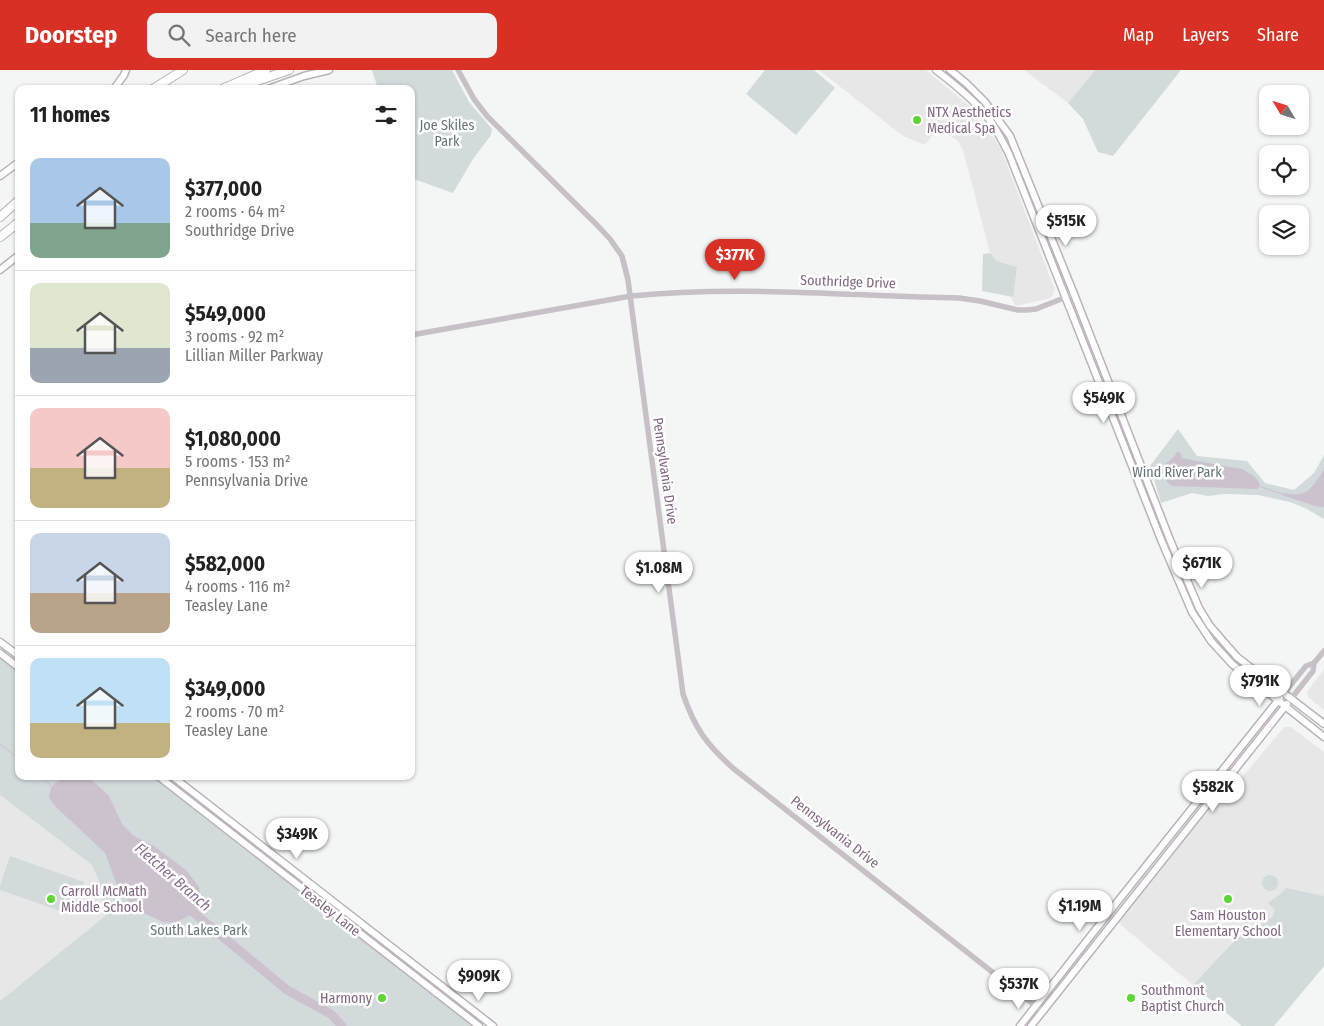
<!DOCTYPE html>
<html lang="en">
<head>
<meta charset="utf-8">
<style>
  :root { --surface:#fff; --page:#f2f2f2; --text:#222; --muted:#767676; --line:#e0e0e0; --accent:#d93025 }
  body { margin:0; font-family:"Fira Sans Condensed",sans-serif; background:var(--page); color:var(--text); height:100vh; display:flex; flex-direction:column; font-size:19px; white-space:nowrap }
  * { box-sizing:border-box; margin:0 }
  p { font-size:16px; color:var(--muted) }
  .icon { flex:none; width:28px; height:28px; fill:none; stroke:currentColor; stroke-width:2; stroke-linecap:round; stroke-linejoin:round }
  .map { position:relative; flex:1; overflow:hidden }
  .side { position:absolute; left:15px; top:15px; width:400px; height:695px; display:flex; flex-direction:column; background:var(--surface); border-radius:10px; box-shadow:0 1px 4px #0004 }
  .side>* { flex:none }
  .needle { width:32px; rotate:308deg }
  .buttons { position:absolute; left:1259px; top:15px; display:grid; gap:10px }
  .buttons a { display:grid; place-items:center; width:50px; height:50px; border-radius:10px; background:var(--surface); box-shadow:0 1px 4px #0004; font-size:25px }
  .price { position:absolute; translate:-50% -42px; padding:0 11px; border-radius:18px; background:#fff; color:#222; font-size:16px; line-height:32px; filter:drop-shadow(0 1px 2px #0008) }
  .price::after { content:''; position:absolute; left:50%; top:30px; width:15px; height:11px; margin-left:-8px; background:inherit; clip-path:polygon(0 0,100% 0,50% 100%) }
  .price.on { background:var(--accent); color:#fff }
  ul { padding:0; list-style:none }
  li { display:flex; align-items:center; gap:15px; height:125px; padding:0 15px }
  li+li { border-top:1px solid var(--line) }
  li span { display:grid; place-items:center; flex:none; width:140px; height:100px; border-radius:10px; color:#555 }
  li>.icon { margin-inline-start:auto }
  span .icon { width:60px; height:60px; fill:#fffc; stroke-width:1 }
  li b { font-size:21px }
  h2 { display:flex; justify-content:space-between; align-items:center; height:60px; padding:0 15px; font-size:21px }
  header { display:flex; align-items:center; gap:30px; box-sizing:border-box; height:70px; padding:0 25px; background:var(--accent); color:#fff }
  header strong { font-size:24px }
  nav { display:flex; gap:28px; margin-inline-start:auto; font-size:18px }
  .search { width:350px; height:45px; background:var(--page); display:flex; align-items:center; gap:12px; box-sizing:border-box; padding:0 18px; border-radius:10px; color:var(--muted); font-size:19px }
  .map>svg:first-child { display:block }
</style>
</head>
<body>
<header>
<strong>Doorstep</strong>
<div class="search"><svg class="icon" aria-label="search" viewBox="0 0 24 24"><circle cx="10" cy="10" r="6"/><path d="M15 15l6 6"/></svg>Search here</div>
<nav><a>Map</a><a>Layers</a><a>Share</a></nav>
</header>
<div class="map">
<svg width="1324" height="956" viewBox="0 0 1324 956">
  <rect width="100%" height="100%" fill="#f3f6f5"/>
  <g fill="#e7e7e8">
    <path d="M 819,0 L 926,0 L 968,35 L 987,57 L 1001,79 L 1055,220 L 1051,228 L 1016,236 L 1012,230 L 1017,197 L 997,191 L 990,183 L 963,80 L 958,71 L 938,58 L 925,75 L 903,66 Z"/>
    <path d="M 1024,0 L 1095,0 L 1068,33 Z"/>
    <path d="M 1324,599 L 1324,640 L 1308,627 L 1307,622 Z"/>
    <path d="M 1284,657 L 1291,657 L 1324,682 L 1324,896 L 1274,956 L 1242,956 L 1115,850 L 1210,730 L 1218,736 Z"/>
    <path d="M 0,725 L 92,795 L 99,811 L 105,846 L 0,931 Z"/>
  </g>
  <g fill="#d3dadb">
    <path d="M 372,0 L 452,0 L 469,32 L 492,59 L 491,65 L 473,89 L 453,123 L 411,108 L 411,19 L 378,19 Z"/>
    <path d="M 765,0 L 814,0 L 835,18 L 796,65 L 746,24 Z"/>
    <path d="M 1095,0 L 1181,0 L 1113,86 L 1098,82 L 1083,49 L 1068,33 Z"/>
    <path d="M 990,183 L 997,191 L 1017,197 L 1013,227 L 982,221 L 983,184 Z"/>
    <path d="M 1178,359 L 1197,386 L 1247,391 L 1265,413 L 1294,420 L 1314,403 L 1324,385 L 1324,449 L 1305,438 L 1290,432 L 1258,425 L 1225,424 L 1208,426 L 1192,423 L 1161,433 L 1150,396 Z"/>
    <path d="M 0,583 L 19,598 L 19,706 L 158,706 L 478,956 L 0,956 L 0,931 L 105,846 L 99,811 L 92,795 L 0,725 Z"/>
    <path d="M 10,786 L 84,812 L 72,845 L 0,820 L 0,816 Z"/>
    <circle cx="1270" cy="813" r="8"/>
    <path d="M 1286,818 L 1324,826 L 1324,896 L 1274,956 L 1242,956 L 1193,915 L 1239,866 L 1246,864 L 1240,858 L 1245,853 L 1252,860 L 1250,863 C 1260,861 1262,849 1272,848 L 1275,840 L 1268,833 C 1276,826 1279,827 1286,818 Z"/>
  </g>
  <g fill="#ccc2ce">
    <path d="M 1177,382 L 1180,382 L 1182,388 L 1186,389 L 1242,399 L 1254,406 L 1260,414 L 1257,419 L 1172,416 L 1168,413 L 1159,400 C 1163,394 1174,389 1177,382 Z"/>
    <path d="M 1324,400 L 1324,437 L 1315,436 L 1282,425 L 1283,423 C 1309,428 1310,419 1324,400 Z"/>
    <path d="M 64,706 L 86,706 L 95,713 L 109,726 L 122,754 L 134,766 L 154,776 L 186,800 L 199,817 L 201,829 L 194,843 L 175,853 L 163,852 L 137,840 L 124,827 L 118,818 L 105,783 L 56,737 L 49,728 L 51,717 Z"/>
  </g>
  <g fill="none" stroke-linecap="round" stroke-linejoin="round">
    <g stroke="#ccc2ce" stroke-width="1">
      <path d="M 1258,416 L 1283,424"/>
      <path d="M 0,674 L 19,689"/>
      <path d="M 41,706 L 51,716"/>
    </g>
    <path stroke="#ccc2ce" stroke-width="9" d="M 194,843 L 287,920 L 331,944 L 342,956"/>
    <g stroke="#bbb2bb" stroke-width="9">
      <g id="secondary">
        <path d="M 936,0 C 953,13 971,27 985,44 C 995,56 1002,70 1009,84 L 1162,472 L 1192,542 L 1211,571 L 1232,594 L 1324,667"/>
        <path d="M 950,0 L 966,13 L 985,32 L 1010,66 L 1074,224 L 1170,470 L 1199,538 L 1210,556 L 1237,587 L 1324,654"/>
        <path d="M 114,19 L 124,5 L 126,0"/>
        <path d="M 268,19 L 304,6 L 329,0"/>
        <path d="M 0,106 L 19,92"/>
        <path d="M 0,200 L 19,185"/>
        <path d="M 0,572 L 19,586"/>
        <path d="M 0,583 L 19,598"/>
        <path d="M 158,706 L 479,956"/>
        <path d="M 172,706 L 493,956"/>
        <path d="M 1020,956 L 1118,831 L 1280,628"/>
        <path d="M 1031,956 L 1287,634"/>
      </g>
    </g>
    <g stroke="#b9b3b9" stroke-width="10">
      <g id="motorway">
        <path d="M 227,17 L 257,11 L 289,0"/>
        <path d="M 153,19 L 183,0"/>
        <path d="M 222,19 L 266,0"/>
        <path d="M 0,147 L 19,130"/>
        <path d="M 0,167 L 19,152"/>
      </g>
    </g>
    <g stroke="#c7c0c7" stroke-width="5.5">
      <path d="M 458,0 L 474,29 L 487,46 L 597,155 L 610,169 L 622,186 L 628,210 L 683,624 C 695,659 707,675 734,699 L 1042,941"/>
      <path d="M 411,265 L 631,226 C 740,215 850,226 959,228 L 980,231 L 1018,240 L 1027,240 L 1036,239 L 1074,224"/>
      <path d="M 1284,623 L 1306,596 L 1314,593 L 1324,581"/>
      <path d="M 1291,629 L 1313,601 L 1314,593"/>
    </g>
    <use href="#secondary" stroke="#fff" stroke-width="6"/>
    <use href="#motorway" stroke="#fff" stroke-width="8"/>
  </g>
  <g fill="#5dd733" stroke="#fff" stroke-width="2">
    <circle cx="917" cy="50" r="5"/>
    <circle cx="51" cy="829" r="5"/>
    <circle cx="1228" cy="829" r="5"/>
    <circle cx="382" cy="928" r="5"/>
    <circle cx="1131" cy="928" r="5"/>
  </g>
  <g text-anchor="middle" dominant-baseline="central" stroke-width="5" stroke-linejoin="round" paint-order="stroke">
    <g font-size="14" fill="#816782" stroke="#fff" text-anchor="start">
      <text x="927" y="42">NTX Aesthetics<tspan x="927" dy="16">Medical Spa</tspan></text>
      <text x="61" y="821">Carroll McMath<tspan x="61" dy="16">Middle School</tspan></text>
      <text x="1228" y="845" text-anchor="middle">Sam Houston<tspan x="1228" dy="16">Elementary School</tspan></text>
      <text x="1141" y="920">Southmont<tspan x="1141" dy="16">Baptist Church</tspan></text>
      <text x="372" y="928" text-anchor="end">Harmony</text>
    </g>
    <g font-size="14" fill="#66747a" stroke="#fff">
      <text x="447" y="55">Joe Skiles<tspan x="447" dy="16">Park</tspan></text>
      <text x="1177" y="402">Wind River Park</text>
      <text x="199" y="860">South Lakes Park</text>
    </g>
    <g font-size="14" fill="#816782" stroke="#fff">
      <text transform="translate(848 212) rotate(2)">Southridge Drive</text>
      <text transform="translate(665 401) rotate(82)">Pennsylvania Drive</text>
      <text transform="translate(835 762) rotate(38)">Pennsylvania Drive</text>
      <text transform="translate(330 841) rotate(38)">Teasley Lane</text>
    </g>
    <g font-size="15" font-style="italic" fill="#866e8c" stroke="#fff">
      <text transform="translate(173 807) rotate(41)">Fletcher Branch</text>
    </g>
  </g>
</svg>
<div class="buttons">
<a><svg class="needle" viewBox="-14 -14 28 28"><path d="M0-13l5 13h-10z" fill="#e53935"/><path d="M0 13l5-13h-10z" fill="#767676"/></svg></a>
<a><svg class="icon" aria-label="locate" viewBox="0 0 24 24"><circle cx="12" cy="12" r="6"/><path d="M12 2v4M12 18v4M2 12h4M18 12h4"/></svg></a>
<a><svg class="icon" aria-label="layers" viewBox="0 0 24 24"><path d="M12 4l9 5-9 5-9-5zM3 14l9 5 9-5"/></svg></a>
</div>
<b class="price" style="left:1066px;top:177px">$515K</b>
<b class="price on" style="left:735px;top:211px">$377K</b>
<b class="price" style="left:1104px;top:354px">$549K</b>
<b class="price" style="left:1202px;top:519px">$671K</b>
<b class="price" style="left:659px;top:524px">$1.08M</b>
<b class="price" style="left:1260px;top:637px">$791K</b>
<b class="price" style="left:1213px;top:743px">$582K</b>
<b class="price" style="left:297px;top:790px">$349K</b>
<b class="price" style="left:1080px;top:862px">$1.19M</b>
<b class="price" style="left:479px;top:932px">$909K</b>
<b class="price" style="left:1019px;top:940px">$537K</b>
<section class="side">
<h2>11 homes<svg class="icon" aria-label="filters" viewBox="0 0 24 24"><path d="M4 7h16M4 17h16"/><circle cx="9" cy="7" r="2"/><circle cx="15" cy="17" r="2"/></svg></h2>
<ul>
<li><span style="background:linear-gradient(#a9c7e8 65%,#7fa58c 0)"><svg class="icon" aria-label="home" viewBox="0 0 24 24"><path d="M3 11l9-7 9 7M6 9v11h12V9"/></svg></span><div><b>$377,000</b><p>2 rooms · 64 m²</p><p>Southridge Drive</p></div></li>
<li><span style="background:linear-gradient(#dfe7d0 65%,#9aa5b1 0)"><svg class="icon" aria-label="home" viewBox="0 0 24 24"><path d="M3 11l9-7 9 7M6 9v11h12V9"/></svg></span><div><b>$549,000</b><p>3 rooms · 92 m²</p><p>Lillian Miller Parkway</p></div></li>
<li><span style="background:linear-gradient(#f6c9c9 60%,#c2b280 0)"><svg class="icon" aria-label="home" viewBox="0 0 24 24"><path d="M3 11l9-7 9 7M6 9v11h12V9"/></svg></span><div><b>$1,080,000</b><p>5 rooms · 153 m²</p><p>Pennsylvania Drive</p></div></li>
<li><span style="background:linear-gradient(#c9d6e8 60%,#b9a48a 0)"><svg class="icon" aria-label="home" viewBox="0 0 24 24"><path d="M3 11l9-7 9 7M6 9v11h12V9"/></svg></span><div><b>$582,000</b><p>4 rooms · 116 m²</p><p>Teasley Lane</p></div></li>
<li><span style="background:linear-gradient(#bfe0f5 65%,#c2b280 0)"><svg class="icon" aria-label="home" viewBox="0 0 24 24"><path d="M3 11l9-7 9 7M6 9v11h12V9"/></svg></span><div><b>$349,000</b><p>2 rooms · 70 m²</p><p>Teasley Lane</p></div></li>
</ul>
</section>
</div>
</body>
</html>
